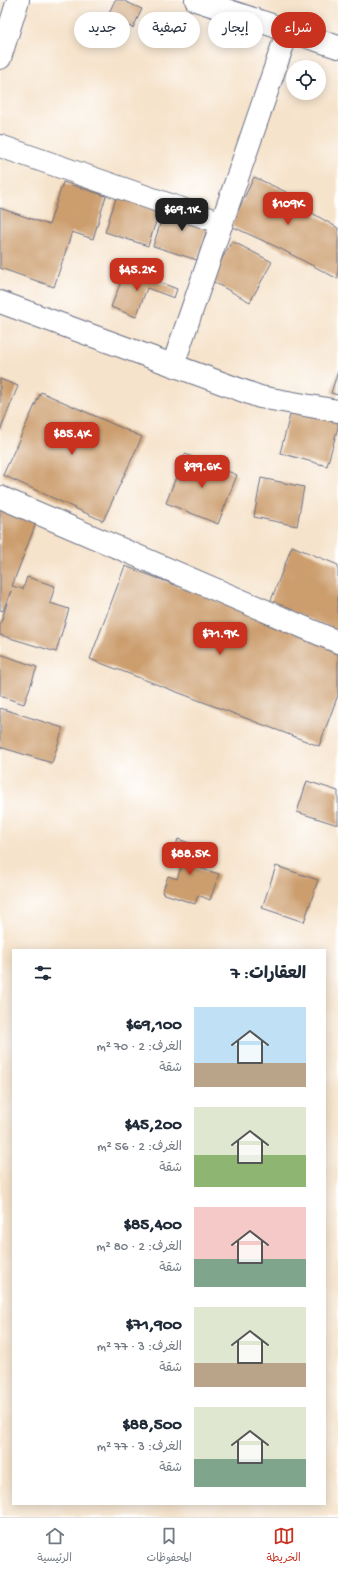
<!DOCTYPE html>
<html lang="ar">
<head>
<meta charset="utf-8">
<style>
  :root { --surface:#fff; --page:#f6f6f7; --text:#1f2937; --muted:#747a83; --line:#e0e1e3; --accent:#c8321e }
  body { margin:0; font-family:"Gochi Hand","Playpen Sans Arabic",sans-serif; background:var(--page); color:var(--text); direction:rtl; height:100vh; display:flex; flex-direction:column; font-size:15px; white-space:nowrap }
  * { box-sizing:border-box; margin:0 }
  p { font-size:13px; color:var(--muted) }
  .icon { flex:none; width:22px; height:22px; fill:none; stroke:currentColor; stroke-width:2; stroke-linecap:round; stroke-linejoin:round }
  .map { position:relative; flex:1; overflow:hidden; direction:ltr }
  .sheet { position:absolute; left:12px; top:949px; width:314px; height:556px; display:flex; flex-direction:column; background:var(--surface); border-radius:0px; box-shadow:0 2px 10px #0003; direction:rtl }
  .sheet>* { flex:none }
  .banner { position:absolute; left:12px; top:12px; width:314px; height:36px; direction:rtl; display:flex; gap:8px }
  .fabs { position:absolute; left:286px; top:60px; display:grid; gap:8px }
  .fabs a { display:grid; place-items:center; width:40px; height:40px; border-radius:50%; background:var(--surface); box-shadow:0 2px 10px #0003; font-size:20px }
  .price { position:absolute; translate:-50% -34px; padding:0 9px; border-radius:8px; background:var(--accent); color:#fff; font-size:13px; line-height:26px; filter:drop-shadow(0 1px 2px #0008) }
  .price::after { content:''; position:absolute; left:50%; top:24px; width:12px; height:9px; margin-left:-6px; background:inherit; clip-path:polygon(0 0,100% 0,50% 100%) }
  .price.current { background:#222; color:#fff }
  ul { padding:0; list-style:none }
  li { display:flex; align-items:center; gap:12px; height:100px; padding:0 20px }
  li span { display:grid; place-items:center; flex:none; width:112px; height:80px; border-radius:0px; color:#555 }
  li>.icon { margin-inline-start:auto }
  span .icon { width:48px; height:48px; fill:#fffc; stroke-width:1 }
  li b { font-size:17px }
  h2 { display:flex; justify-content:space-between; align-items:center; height:48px; padding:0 20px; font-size:17px }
  .pill { padding:0 14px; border-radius:18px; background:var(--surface); box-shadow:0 2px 10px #0003; font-size:14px; line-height:36px }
  .pill.current { background:var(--accent); color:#fff }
  .tabs { display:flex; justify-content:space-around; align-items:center; height:56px; border-top:1px solid var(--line); background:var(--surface); font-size:11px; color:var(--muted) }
  .tabs a { display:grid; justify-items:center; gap:2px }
  .tabs .current { color:var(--accent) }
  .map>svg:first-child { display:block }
</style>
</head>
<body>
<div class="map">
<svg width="338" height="1517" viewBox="0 0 338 1517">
  <rect width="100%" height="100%" fill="#fff"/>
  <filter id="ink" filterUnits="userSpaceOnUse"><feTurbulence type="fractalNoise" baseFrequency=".025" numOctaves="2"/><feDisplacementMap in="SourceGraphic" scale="8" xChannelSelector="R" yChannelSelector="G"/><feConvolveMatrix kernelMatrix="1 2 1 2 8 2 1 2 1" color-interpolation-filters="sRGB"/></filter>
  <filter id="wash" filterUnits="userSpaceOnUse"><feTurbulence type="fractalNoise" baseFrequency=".012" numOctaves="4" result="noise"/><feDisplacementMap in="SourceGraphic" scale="16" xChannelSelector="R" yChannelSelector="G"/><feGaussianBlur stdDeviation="0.9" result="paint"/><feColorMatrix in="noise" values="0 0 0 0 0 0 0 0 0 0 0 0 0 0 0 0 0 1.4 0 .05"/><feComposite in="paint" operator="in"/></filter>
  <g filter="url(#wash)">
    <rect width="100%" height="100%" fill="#f6e3cb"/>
    <g id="blocks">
      <g fill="#cc9e6e">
        <path d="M 115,0 L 122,0 L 142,9 L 133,28 L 107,17 Z"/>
        <path d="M 254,177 L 301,199 L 298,205 L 338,228 L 338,279 L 279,248 L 231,226 Z"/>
        <path d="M 63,182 L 106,196 L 93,239 L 72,232 L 54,287 L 0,268 L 0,208 L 49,225 Z"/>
        <path d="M 119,189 L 162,203 L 148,246 L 105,232 Z"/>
        <path d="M 167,203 L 211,217 L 197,260 L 153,246 Z"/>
        <path d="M 232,241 L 272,262 L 250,302 L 210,280 Z"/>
        <path d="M 126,269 L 177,289 L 174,298 L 147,288 L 136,317 L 111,307 Z"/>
        <path d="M 338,371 L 338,395 L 331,393 Z"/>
        <path d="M 0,379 L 18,386 L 0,431 Z"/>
        <path d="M 41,392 L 142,437 L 103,521 L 3,475 Z"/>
        <path d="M 293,404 L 338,416 L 338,427 L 327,466 L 280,453 Z"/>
        <path d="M 185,454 L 237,475 L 218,524 L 166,503 Z"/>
        <path d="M 261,478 L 304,487 L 297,526 L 254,517 Z"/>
        <path d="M 0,503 L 38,518 L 12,586 L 23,589 L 27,577 L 55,586 L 50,603 L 69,609 L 56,652 L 0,635 L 0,625 L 11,591 L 3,611 L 0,610 Z"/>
        <path d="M 292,546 L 338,565 L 338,631 L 270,603 Z"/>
        <path d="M 125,566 L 338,646 L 338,695 L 319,746 L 90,659 Z"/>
        <path d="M 0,654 L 37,667 L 24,704 L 0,696 Z"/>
        <path d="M 0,708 L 63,728 L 52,763 L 0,747 Z"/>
        <path d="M 307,781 L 338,791 L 338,825 L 297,812 Z"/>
        <path d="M 178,839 L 203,848 L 196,867 L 219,874 L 210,900 L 198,895 L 195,904 L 162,893 L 168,876 L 177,879 L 183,862 L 172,858 Z"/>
        <path d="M 276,866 L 318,880 L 304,922 L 262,908 Z"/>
      </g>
    </g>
  </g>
  <g filter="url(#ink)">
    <use href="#blocks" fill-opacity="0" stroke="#686e84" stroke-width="1"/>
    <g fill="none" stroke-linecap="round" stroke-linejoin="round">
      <g stroke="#686e84" stroke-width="24">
        <g id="street">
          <path d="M 196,0 L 338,47"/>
          <path d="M 0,58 L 18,0"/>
          <path d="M 0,146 L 222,223"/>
          <path d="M 0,302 L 260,397 L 338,411"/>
          <path d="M 173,365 L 288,30"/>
          <path d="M 0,497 L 338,642"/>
        </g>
      </g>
      <use href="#street" stroke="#fff" stroke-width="22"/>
    </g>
  </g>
</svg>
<div class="fabs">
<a><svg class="icon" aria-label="locate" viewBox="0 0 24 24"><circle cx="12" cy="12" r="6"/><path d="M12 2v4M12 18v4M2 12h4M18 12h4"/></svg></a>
</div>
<b class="price" style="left:288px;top:226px">$109K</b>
<b class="price current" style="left:182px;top:232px">$69.1K</b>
<b class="price" style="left:137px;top:292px">$45.2K</b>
<b class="price" style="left:72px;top:456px">$85.4K</b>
<b class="price" style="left:202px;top:489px">$99.6K</b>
<b class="price" style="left:220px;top:656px">$71.9K</b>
<b class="price" style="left:190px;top:876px">$88.5K</b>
<div class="banner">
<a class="pill current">شراء</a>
<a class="pill">إيجار</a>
<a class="pill">تصفية</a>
<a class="pill">جديد</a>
</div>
<section class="sheet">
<h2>العقارات: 7<svg class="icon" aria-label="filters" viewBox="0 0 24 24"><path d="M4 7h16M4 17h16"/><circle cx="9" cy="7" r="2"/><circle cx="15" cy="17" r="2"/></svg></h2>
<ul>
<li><span style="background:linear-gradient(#bfe0f5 70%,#b9a48a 0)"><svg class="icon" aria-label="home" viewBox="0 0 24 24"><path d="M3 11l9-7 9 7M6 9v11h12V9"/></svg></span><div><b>$69,100</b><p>الغرف: 2 · 70 m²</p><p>شقة</p></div></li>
<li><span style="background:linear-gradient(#dfe7d0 60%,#8fb573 0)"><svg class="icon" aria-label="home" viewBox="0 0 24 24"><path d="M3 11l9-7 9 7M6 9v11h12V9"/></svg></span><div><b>$45,200</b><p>الغرف: 2 · 56 m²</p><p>شقة</p></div></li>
<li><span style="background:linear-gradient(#f6c9c9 65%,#7fa58c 0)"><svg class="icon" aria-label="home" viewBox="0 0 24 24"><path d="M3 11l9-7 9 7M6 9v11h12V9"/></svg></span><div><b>$85,400</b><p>الغرف: 2 · 80 m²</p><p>شقة</p></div></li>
<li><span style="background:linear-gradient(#dfe7d0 70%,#b9a48a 0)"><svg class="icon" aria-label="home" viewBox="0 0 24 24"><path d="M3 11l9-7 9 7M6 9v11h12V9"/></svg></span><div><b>$71,900</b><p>الغرف: 3 · 77 m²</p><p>شقة</p></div></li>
<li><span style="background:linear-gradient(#dfe7d0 65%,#7fa58c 0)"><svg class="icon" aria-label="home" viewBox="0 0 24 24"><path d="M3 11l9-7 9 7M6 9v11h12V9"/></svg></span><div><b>$88,500</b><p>الغرف: 3 · 77 m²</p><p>شقة</p></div></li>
</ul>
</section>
</div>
<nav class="tabs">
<a class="current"><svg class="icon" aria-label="map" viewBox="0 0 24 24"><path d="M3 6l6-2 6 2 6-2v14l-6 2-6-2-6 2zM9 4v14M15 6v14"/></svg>الخريطة</a>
<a><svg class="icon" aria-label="saved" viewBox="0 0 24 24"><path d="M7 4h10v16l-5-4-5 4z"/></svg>المحفوظات</a>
<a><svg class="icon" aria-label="home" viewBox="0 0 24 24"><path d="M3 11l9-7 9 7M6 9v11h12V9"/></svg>الرئيسية</a>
</nav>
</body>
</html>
